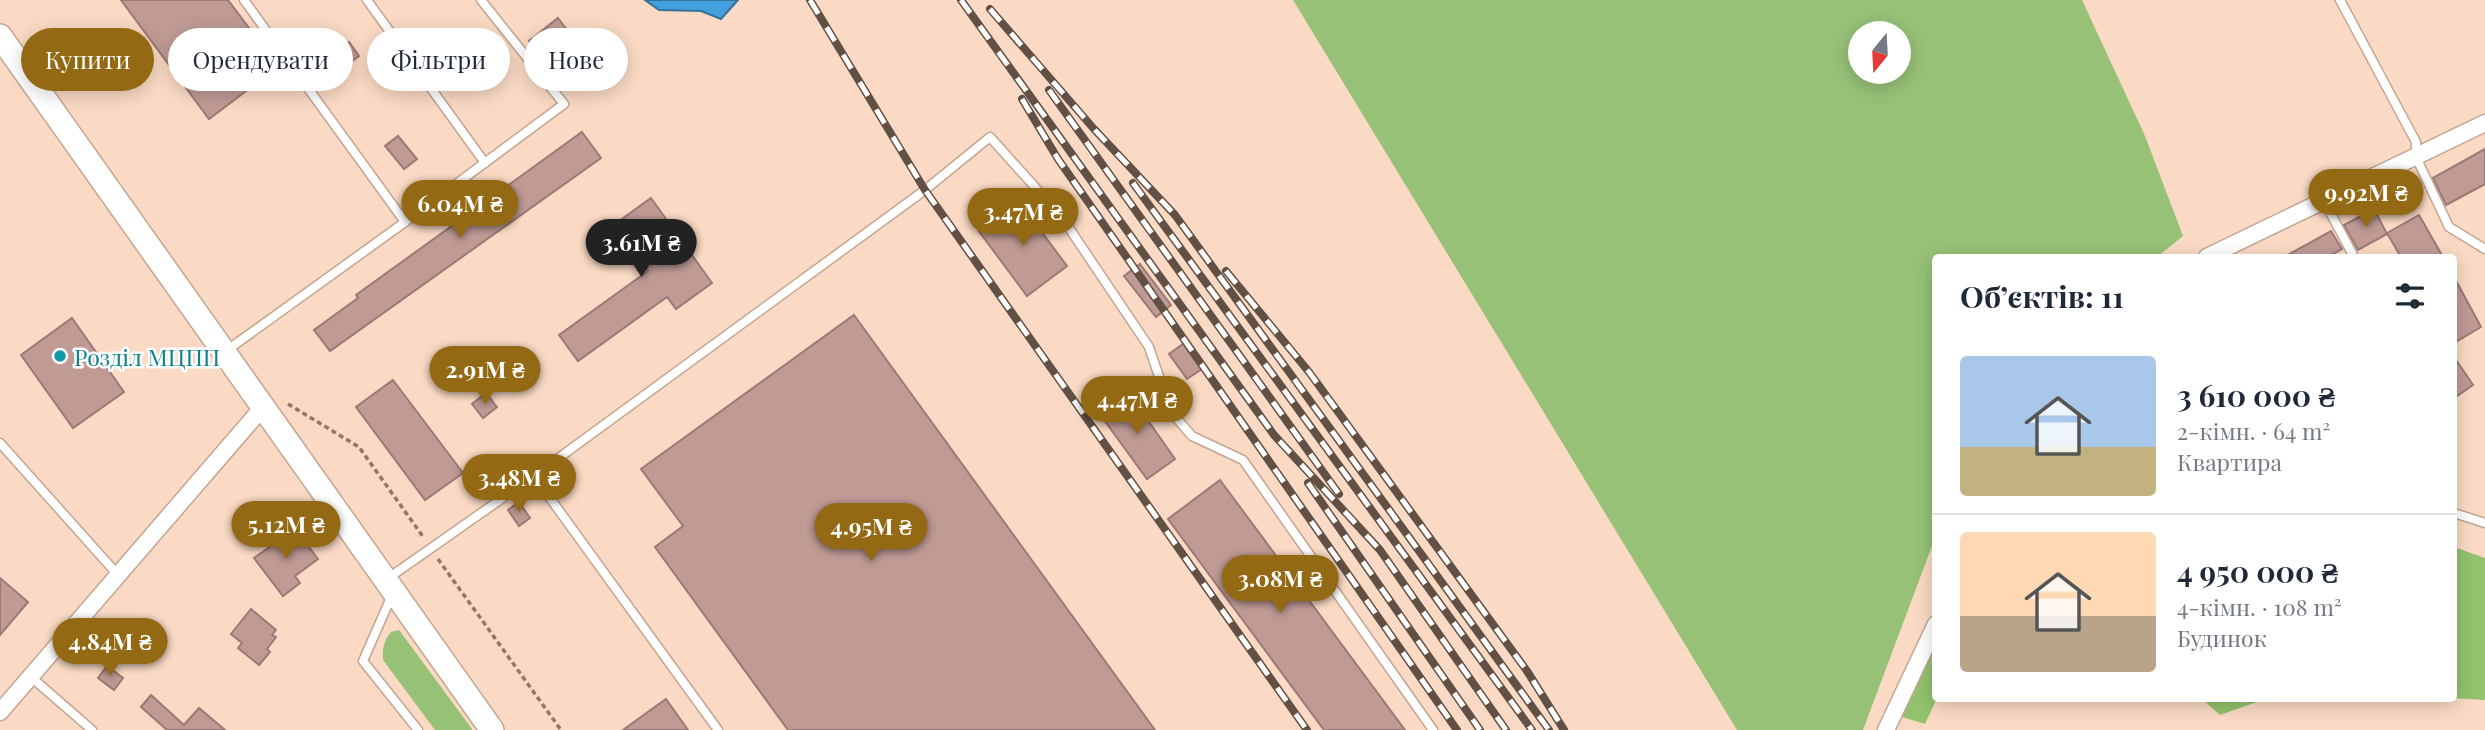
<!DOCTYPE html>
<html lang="uk">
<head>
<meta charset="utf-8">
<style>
  :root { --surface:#fff; --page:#f2f2f3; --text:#1f2937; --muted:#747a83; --line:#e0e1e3; --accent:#936913 }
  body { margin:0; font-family:"Playfair Display",serif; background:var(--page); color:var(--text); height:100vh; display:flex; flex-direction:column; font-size:26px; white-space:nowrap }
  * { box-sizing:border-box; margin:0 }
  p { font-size:23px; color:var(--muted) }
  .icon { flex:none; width:38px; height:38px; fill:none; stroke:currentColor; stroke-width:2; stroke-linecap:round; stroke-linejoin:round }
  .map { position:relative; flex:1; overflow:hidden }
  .panel { position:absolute; left:1932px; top:254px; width:525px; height:448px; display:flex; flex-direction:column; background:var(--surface); border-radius:7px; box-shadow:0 4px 18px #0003 }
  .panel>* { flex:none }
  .banner { position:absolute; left:21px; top:28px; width:665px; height:63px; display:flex; gap:14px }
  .needle { width:46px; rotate:198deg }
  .controls { position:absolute; left:1848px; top:21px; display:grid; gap:14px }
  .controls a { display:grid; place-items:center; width:63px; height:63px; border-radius:50%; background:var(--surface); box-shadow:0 4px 18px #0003; font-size:35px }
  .price { position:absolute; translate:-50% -60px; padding:0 16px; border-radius:24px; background:var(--accent); color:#fff; font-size:23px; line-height:46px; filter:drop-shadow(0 2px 4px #0008) }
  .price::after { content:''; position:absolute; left:50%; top:42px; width:21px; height:16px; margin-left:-10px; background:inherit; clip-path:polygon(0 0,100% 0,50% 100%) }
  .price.current { background:#222; color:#fff }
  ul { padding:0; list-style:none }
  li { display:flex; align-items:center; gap:21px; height:175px; padding:0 28px }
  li+li { border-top:2px solid var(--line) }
  li span { display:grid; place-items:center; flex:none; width:196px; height:140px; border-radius:7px; color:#555 }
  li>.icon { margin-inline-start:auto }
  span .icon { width:84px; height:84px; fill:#fffc; stroke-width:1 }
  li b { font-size:30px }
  h2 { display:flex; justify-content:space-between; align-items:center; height:84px; padding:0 28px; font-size:30px }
  .tag { padding:0 24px; border-radius:32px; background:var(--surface); box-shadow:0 4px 18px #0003; font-size:24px; line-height:63px }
  .tag.current { background:var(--accent); color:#fff }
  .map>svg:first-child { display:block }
</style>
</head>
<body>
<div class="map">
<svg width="2485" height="730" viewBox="0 0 2485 730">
  <rect width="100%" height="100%" fill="#fadac4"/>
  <g fill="#97c177" fill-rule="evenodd">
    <path d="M 1293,0 L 2082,0 L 2145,136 L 2183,236 L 2157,257 L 1936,257 L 1935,538 L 1863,730 L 1737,730 ZM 1860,33 L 1899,33 L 1899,72 L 1860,72 Z"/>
    <path d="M 399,630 L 472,729 L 472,730 L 435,730 L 383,660 C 382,648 384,641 391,632 Z"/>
  </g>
  <g fill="#92c26d">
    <path d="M 2454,547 L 2485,558 L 2485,700 L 2451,698 L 2454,698 Z"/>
    <path d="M 1935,647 L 1936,698 L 1937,698 L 1925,724 L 1902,717 Z"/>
    <path d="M 2201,698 L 2268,698 L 2220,715 Z"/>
  </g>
  <path fill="#43a0dc" stroke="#35739b" stroke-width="2" d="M 645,0 L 738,0 L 721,19 L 701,11 L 659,10 Z"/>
  <g fill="#c09b96" stroke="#9d7975" stroke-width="2">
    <path d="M 121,0 L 228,0 L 278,67 L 209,119 Z"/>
    <path d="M 558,18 L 570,34 L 541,56 L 529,41 Z"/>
    <path d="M 437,32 L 451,51 L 437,61 L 423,43 Z"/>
    <path d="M 349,42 L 359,56 L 333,75 L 323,60 Z"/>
    <path d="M 582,132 L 601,158 L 330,351 L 314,330 L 358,298 L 356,295 Z"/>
    <path d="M 398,136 L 417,159 L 404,169 L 385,146 Z"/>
    <path d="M 2485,149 L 2485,184 L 2446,205 L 2433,178 Z"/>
    <path d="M 651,198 L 712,283 L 676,309 L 667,297 L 578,361 L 559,335 L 648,271 L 630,246 L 620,254 L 604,232 Z"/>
    <path d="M 1018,200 L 1067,266 L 1027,296 L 978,230 Z"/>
    <path d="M 2374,209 L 2387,234 L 2358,250 L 2344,225 Z"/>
    <path d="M 2419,215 L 2443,257 L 2401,257 L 2387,233 Z"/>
    <path d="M 2331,231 L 2342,249 L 2327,257 L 2284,257 Z"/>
    <path d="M 1140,264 L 1171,305 L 1156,317 L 1124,276 Z"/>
    <path d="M 2454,277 L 2481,327 L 2454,343 Z"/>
    <path d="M 854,315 L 1155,730 L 788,730 L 655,547 L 683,526 L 641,469 Z"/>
    <path d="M 72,318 L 124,392 L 73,428 L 21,355 Z"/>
    <path d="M 1183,344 L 1202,369 L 1187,379 L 1169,354 Z"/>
    <path d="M 2454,357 L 2473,385 L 2454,398 Z"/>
    <path d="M 393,380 L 463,473 L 425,500 L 356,407 Z"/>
    <path d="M 1128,392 L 1175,459 L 1147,479 L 1099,413 Z"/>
    <path d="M 486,393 L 497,407 L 483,418 L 472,404 Z"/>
    <path d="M 1220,480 L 1405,730 L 1324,730 L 1168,519 Z"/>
    <path d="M 519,502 L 530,518 L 519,526 L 508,510 Z"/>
    <path d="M 295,529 L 318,559 L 295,576 L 300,583 L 283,596 L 254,558 Z"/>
    <path d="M 0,578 L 28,602 L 0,635 Z"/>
    <path d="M 251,609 L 276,630 L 272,635 L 276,637 L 267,649 L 270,652 L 259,665 L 238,648 L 242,643 L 231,634 Z"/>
    <path d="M 107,666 L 123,678 L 114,690 L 98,678 Z"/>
    <path d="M 151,695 L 184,725 L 199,708 L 225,730 L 167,730 L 141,707 Z"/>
    <path d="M 666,699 L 688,730 L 623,730 Z"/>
  </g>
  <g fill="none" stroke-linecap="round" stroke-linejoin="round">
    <g stroke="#c3a591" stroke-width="11">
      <g id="lane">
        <path d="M 244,0 L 405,222"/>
        <path d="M 367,0 L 485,163"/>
        <path d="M 2340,0 L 2416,142 L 2416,157 L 2449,227 L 2485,249"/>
        <path d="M 2324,201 L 2354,257"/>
        <path d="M 226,351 L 405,222 L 564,104 L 481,0"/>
        <path d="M 0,443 L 118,575"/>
        <path d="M 534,476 L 718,730"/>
        <path d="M 2454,513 L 2485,523"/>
        <path d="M 387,579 L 534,476 L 925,190 L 990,137 L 1061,216 L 1149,347 L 1171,412 L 1192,436 L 1243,460 L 1433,730"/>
        <path d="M 392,595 L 363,661 L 418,730"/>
        <path d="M 31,677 L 92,730"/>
      </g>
    </g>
    <g stroke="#c3a591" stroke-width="19">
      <g id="street">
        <path d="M 2207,257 L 2485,123"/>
        <path d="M 0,712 L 263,407"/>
        <path d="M 1886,730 L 1936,624"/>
      </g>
    </g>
    <g stroke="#c3a591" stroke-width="26">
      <path id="secondary" d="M 0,36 L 492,730"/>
    </g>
    <g stroke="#8f796a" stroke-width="3.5" stroke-dasharray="5 3.5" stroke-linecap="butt">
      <path d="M 288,404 L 359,447 L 424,538"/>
      <path d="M 438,559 L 561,730"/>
    </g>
    <use href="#lane" stroke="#fff" stroke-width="8"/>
    <use href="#street" stroke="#fff" stroke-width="16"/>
    <use href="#secondary" stroke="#fff" stroke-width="23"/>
    <g stroke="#625044" stroke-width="8">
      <g id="rail">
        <path d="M 810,0 L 925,190 L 1307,730"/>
        <path d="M 961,0 L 1274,435 L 1380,550 L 1506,730"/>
        <path d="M 990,9 L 1094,129 L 1175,215 L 1549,730"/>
        <path d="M 1049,90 L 1339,494"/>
        <path d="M 1022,99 L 1058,159 L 1457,730"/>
        <path d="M 1133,183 L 1532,730"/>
        <path d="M 1226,271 L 1309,372 L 1527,671 L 1564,730"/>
        <path d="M 1308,483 L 1480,730"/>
      </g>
    </g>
    <use href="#rail" stroke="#fff" stroke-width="5" stroke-dasharray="16" stroke-linecap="butt"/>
  </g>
  <circle fill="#0f9aa8" stroke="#fff" stroke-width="2.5" cx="60" cy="356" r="7"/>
  <g text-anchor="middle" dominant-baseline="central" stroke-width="5" stroke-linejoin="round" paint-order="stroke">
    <g font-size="23" fill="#0d838f" stroke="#fff" text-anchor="start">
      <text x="74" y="356">Розділ МЦПП</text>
    </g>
  </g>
</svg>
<div class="controls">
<a><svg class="needle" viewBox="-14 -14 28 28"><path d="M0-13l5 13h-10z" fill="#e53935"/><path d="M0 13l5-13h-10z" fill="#747a83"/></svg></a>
</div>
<b class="price" style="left:2366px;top:229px">9.92M ₴</b>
<b class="price" style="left:460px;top:240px">6.04M ₴</b>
<b class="price" style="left:1023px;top:248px">3.47M ₴</b>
<b class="price current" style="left:641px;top:279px">3.61M ₴</b>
<b class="price" style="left:485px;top:406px">2.91M ₴</b>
<b class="price" style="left:1137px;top:436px">4.47M ₴</b>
<b class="price" style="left:519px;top:514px">3.48M ₴</b>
<b class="price" style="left:286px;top:561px">5.12M ₴</b>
<b class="price" style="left:871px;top:563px">4.95M ₴</b>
<b class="price" style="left:1280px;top:615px">3.08M ₴</b>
<b class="price" style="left:110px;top:678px">4.84M ₴</b>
<div class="banner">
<a class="tag current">Купити</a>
<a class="tag">Орендувати</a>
<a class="tag">Фільтри</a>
<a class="tag">Нове</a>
</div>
<section class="panel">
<h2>Об’єктів: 11<svg class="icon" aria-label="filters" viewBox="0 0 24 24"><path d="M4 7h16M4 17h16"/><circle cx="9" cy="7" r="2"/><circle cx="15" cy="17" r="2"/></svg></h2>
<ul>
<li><span style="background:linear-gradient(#a9c7e8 65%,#c2b280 0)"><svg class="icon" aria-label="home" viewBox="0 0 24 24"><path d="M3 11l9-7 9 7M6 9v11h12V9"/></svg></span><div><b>3 610 000 ₴</b><p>2-кімн. · 64 m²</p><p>Квартира</p></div></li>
<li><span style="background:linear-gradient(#ffd9b3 60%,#b9a48a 0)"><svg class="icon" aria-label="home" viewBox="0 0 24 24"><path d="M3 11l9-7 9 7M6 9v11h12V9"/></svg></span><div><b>4 950 000 ₴</b><p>4-кімн. · 108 m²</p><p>Будинок</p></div></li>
</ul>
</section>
</div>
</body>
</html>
